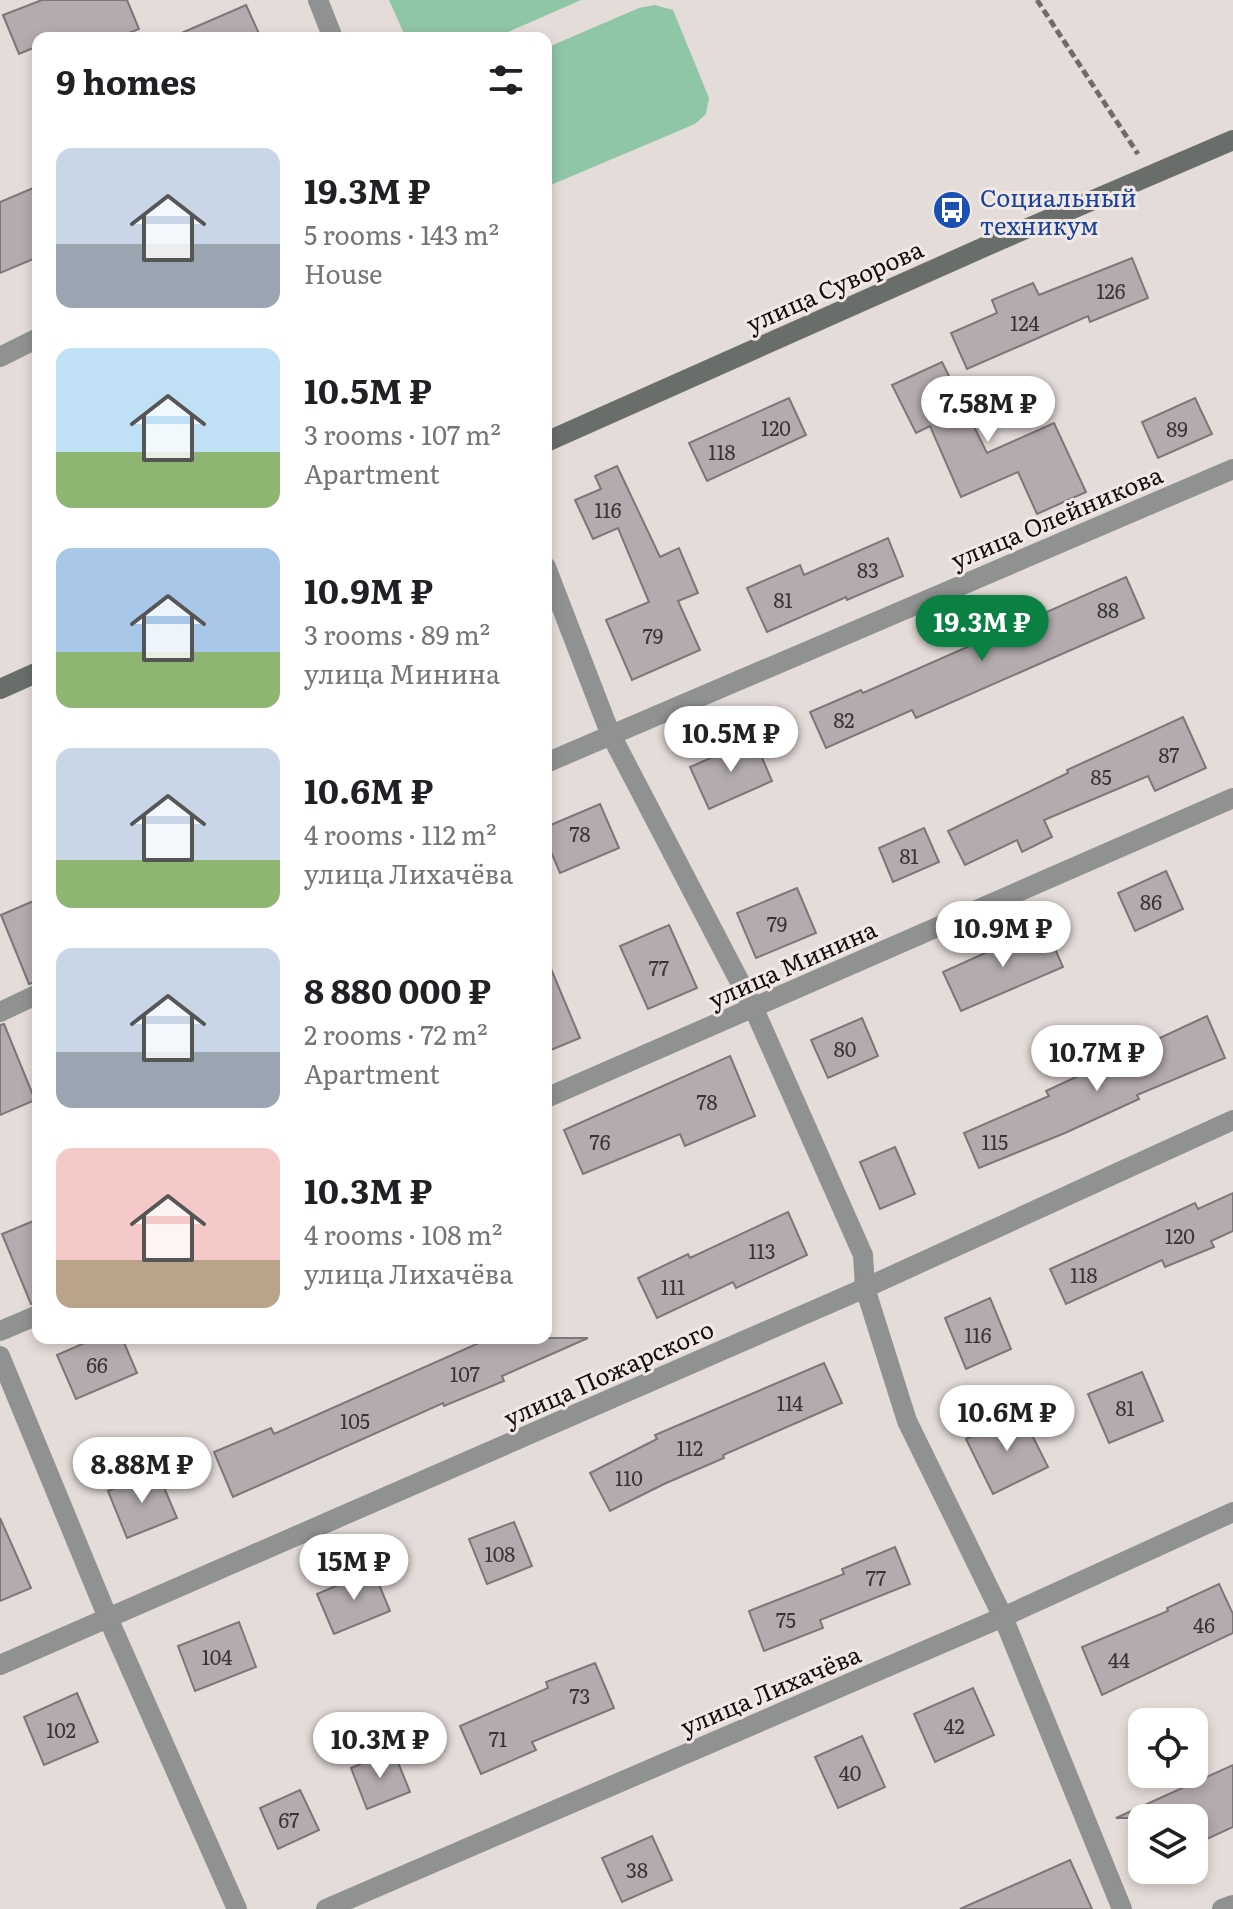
<!DOCTYPE html>
<html lang="en">
<head>
<meta charset="utf-8">
<style>
  :root { --surface:#fff; --page:#f2f2f2; --text:#202124; --muted:#757577; --accent:#0b8043 }
  body { margin:0; font-family:Literata,serif; background:var(--page); color:var(--text); height:100vh; display:flex; flex-direction:column; font-size:30px; white-space:nowrap }
  * { box-sizing:border-box; margin:0 }
  p { font-size:26px; color:var(--muted) }
  .icon { flex:none; width:44px; height:44px; fill:none; stroke:currentColor; stroke-width:2; stroke-linecap:round; stroke-linejoin:round }
  .map { position:relative; flex:1; overflow:hidden }
  .drawer { position:absolute; left:32px; top:32px; width:520px; height:1312px; display:flex; flex-direction:column; background:var(--surface); border-radius:16px; box-shadow:0 4px 12px #0003 }
  .drawer>* { flex:none }
  .tools { position:absolute; left:1128px; top:1708px; display:grid; gap:16px }
  .tools a { display:grid; place-items:center; width:80px; height:80px; border-radius:16px; background:var(--surface); box-shadow:0 4px 12px #0003; font-size:40px }
  .price { position:absolute; translate:-50% -68px; padding:0 18px; border-radius:28px; background:#fff; color:#222; font-size:26px; line-height:52px; filter:drop-shadow(0 2px 4px #0008) }
  .price::after { content:''; position:absolute; left:50%; top:48px; width:24px; height:18px; margin-left:-12px; background:inherit; clip-path:polygon(0 0,100% 0,50% 100%) }
  .price.on { background:var(--accent); color:#fff }
  ul { padding:0; list-style:none }
  li { display:flex; align-items:center; gap:24px; height:200px; padding:0 24px }
  li span { display:grid; place-items:center; flex:none; width:224px; height:160px; border-radius:16px; color:#555 }
  li>.icon { margin-inline-start:auto }
  span .icon { width:96px; height:96px; fill:#fffc; stroke-width:1 }
  li b { font-size:34px }
  h2 { display:flex; justify-content:space-between; align-items:center; height:96px; padding:0 24px; font-size:34px }
  .map>svg:first-child { display:block }
</style>
</head>
<body>
<div class="map">
<svg width="1233" height="1909" viewBox="0 0 1233 1909">
  <rect width="100%" height="100%" fill="#e4dcd9"/>
  <g fill="#8fc6a6">
    <path d="M 389,0 L 581,0 L 494,38 L 406,38 Z"/>
    <path d="M 655,5 L 673,10 L 709,98 L 706,114 L 695,124 L 546,187 L 546,48 L 639,8 Z"/>
  </g>
  <g fill="#b3abae" stroke="#7d7678" stroke-width="2">
    <path d="M 42,0 L 127,0 L 139,29 L 116,38 L 38,38 L 38,46 L 19,54 L 3,15 Z"/>
    <path d="M 246,5 L 261,38 L 170,38 Z"/>
    <path d="M 38,186 L 38,257 L 0,273 L 0,202 Z"/>
    <path d="M 1132,258 L 1148,298 L 1090,322 L 1088,316 L 967,369 L 951,333 L 997,313 L 992,300 L 1033,283 L 1039,295 Z"/>
    <path d="M 942,362 L 987,453 L 1054,423 L 1086,492 L 1037,514 L 1018,472 L 961,497 L 930,426 L 916,433 L 892,385 Z"/>
    <path d="M 789,398 L 806,435 L 707,481 L 689,443 Z"/>
    <path d="M 1195,398 L 1212,434 L 1158,458 L 1142,422 Z"/>
    <path d="M 617,466 L 660,557 L 679,548 L 698,593 L 678,601 L 700,650 L 632,680 L 606,620 L 649,602 L 618,528 L 593,539 L 575,500 L 601,489 L 595,476 Z"/>
    <path d="M 888,538 L 903,576 L 847,600 L 846,597 L 767,632 L 747,588 L 800,565 L 804,575 Z"/>
    <path d="M 1126,577 L 1144,618 L 916,718 L 912,710 L 826,748 L 810,712 L 861,690 L 863,693 Z"/>
    <path d="M 1183,717 L 1206,768 L 1155,791 L 1148,776 L 1044,820 L 1052,837 L 1022,852 L 1017,840 L 965,865 L 948,831 L 1068,773 L 1067,770 Z"/>
    <path d="M 754,739 L 772,781 L 709,809 L 690,767 Z"/>
    <path d="M 600,804 L 619,848 L 560,873 L 546,840 L 546,827 Z"/>
    <path d="M 924,828 L 939,862 L 893,882 L 879,848 Z"/>
    <path d="M 1166,871 L 1183,909 L 1135,931 L 1118,893 Z"/>
    <path d="M 797,888 L 816,933 L 756,958 L 737,913 Z"/>
    <path d="M 38,899 L 38,981 L 29,984 L 1,915 Z"/>
    <path d="M 669,925 L 697,988 L 648,1009 L 620,946 Z"/>
    <path d="M 1045,926 L 1063,967 L 961,1011 L 943,972 Z"/>
    <path d="M 546,957 L 580,1038 L 546,1052 Z"/>
    <path d="M 1207,1016 L 1225,1058 L 1137,1095 L 1139,1099 L 1065,1133 L 979,1168 L 964,1133 L 1049,1096 L 1046,1091 Z"/>
    <path d="M 862,1018 L 878,1056 L 828,1078 L 811,1040 Z"/>
    <path d="M 4,1024 L 35,1100 L 0,1115 L 0,1025 Z"/>
    <path d="M 730,1056 L 755,1116 L 685,1146 L 680,1134 L 583,1174 L 564,1130 Z"/>
    <path d="M 895,1147 L 915,1194 L 880,1209 L 860,1162 Z"/>
    <path d="M 1233,1193 L 1233,1231 L 1211,1241 L 1214,1247 L 1165,1267 L 1162,1260 L 1066,1304 L 1050,1269 L 1195,1203 L 1198,1209 Z"/>
    <path d="M 788,1212 L 807,1255 L 736,1288 L 733,1282 L 657,1318 L 638,1278 L 688,1254 L 690,1258 Z"/>
    <path d="M 38,1219 L 38,1302 L 31,1304 L 2,1234 Z"/>
    <path d="M 990,1298 L 1011,1349 L 966,1369 L 945,1318 Z"/>
    <path d="M 96,1338 L 122,1338 L 137,1373 L 76,1399 L 57,1355 Z"/>
    <path d="M 490,1338 L 588,1338 L 502,1376 L 504,1381 L 444,1406 L 443,1403 L 233,1497 L 214,1452 L 271,1428 L 274,1434 Z"/>
    <path d="M 824,1363 L 842,1403 L 723,1455 L 724,1458 L 664,1484 L 610,1511 L 590,1473 L 657,1439 L 655,1435 Z"/>
    <path d="M 1142,1372 L 1163,1421 L 1109,1443 L 1088,1394 Z"/>
    <path d="M 1021,1413 L 1048,1467 L 993,1494 L 966,1439 Z"/>
    <path d="M 157,1471 L 177,1518 L 127,1538 L 108,1491 Z"/>
    <path d="M 0,1518 L 31,1588 L 0,1601 Z"/>
    <path d="M 514,1522 L 532,1566 L 487,1584 L 469,1539 Z"/>
    <path d="M 895,1547 L 910,1584 L 820,1620 L 823,1628 L 764,1651 L 749,1611 L 844,1574 L 842,1569 Z"/>
    <path d="M 373,1570 L 390,1611 L 334,1634 L 317,1594 Z"/>
    <path d="M 1219,1584 L 1233,1614 L 1233,1633 L 1102,1695 L 1082,1647 L 1168,1611 L 1167,1608 Z"/>
    <path d="M 239,1622 L 256,1667 L 195,1691 L 178,1646 Z"/>
    <path d="M 595,1663 L 614,1708 L 532,1742 L 536,1750 L 481,1774 L 460,1726 L 548,1688 L 546,1682 Z"/>
    <path d="M 973,1688 L 994,1735 L 935,1762 L 914,1714 Z"/>
    <path d="M 77,1693 L 98,1742 L 44,1765 L 24,1717 Z"/>
    <path d="M 862,1736 L 885,1787 L 838,1808 L 815,1757 Z"/>
    <path d="M 393,1750 L 410,1792 L 367,1809 L 351,1768 Z"/>
    <path d="M 1233,1765 L 1233,1827 L 1194,1845 L 1194,1818 L 1116,1818 Z"/>
    <path d="M 300,1790 L 319,1830 L 278,1849 L 260,1808 Z"/>
    <path d="M 652,1836 L 672,1880 L 622,1902 L 602,1858 Z"/>
    <path d="M 1070,1860 L 1092,1909 L 960,1909 Z"/>
  </g>
  <g fill="none" stroke-linecap="round" stroke-linejoin="round">
    <path stroke="#706b69" stroke-width="5" stroke-dasharray="8 4" stroke-linecap="butt" d="M 1037,0 L 1138,154"/>
    <g stroke="#8f9290" stroke-width="20">
      <path d="M 318,0 L 333,38"/>
      <path d="M 0,357 L 38,338"/>
      <path d="M 546,567 L 610,733 L 754,1009 L 863,1255 L 865,1288 L 907,1421 L 1003,1617 L 1122,1909"/>
      <path d="M 546,763 L 1233,469"/>
      <path d="M 0,1012 L 38,994"/>
      <path d="M 546,1098 L 1233,798"/>
      <path d="M 0,1331 L 38,1315"/>
      <path d="M 0,1356 L 108,1618 L 237,1909"/>
      <path d="M 0,1665 L 865,1288 L 1233,1120"/>
      <path d="M 326,1909 L 1003,1617 L 1233,1512"/>
      <path d="M 1222,1909 L 1233,1905"/>
    </g>
    <g stroke="#6a6e6b" stroke-width="20">
      <path d="M 546,442 L 1000,240 L 1233,140"/>
      <path d="M 0,689 L 38,672"/>
    </g>
  </g>
  <defs>
    <g id="bus-disc" transform="scale(2)"><circle r="9.5" fill="#1a4fb4" stroke="#f2e9e6"/><path d="M-5-6H5V4H4V6H2V4H-2V6H-4V4H-5ZM-3.5-4V0h7V-4ZM-3.5 1.2v1.5H-2V1.2ZM2 1.2v1.5H3.5V1.2Z" fill="#fff"/></g>
  </defs>
  <g fill-rule="evenodd">
    <use href="#bus-disc" x="952" y="210"/>
  </g>
  <g text-anchor="middle" dominant-baseline="central" stroke-width="6" stroke-linejoin="round" paint-order="stroke">
    <g font-size="20" fill="#3a3535">
      <text x="1111" y="290">126</text>
      <text x="1025" y="322">124</text>
      <text x="776" y="427">120</text>
      <text x="1177" y="428">89</text>
      <text x="722" y="451">118</text>
      <text x="608" y="509">116</text>
      <text x="868" y="569">83</text>
      <text x="783" y="599">81</text>
      <text x="1108" y="609">88</text>
      <text x="653" y="635">79</text>
      <text x="844" y="719">82</text>
      <text x="1169" y="754">87</text>
      <text x="1101" y="776">85</text>
      <text x="580" y="833">78</text>
      <text x="909" y="855">81</text>
      <text x="1151" y="901">86</text>
      <text x="777" y="923">79</text>
      <text x="659" y="967">77</text>
      <text x="845" y="1048">80</text>
      <text x="707" y="1101">78</text>
      <text x="600" y="1141">76</text>
      <text x="995" y="1141">115</text>
      <text x="1180" y="1235">120</text>
      <text x="762" y="1250">113</text>
      <text x="1084" y="1274">118</text>
      <text x="673" y="1286">111</text>
      <text x="978" y="1334">116</text>
      <text x="97" y="1364">66</text>
      <text x="465" y="1373">107</text>
      <text x="790" y="1402">114</text>
      <text x="1125" y="1407">81</text>
      <text x="355" y="1420">105</text>
      <text x="690" y="1447">112</text>
      <text x="629" y="1477">110</text>
      <text x="500" y="1553">108</text>
      <text x="876" y="1577">77</text>
      <text x="786" y="1619">75</text>
      <text x="1204" y="1624">46</text>
      <text x="217" y="1656">104</text>
      <text x="1119" y="1659">44</text>
      <text x="580" y="1695">73</text>
      <text x="954" y="1725">42</text>
      <text x="61" y="1729">102</text>
      <text x="498" y="1738">71</text>
      <text x="850" y="1772">40</text>
      <text x="289" y="1819">67</text>
      <text x="637" y="1869">38</text>
    </g>
    <g font-size="24" fill="#164399" stroke="#f2e9e6" text-anchor="start">
      <text x="980" y="196">Социальный<tspan x="980" dy="28">техникум</tspan></text>
    </g>
    <g font-size="24" fill="#110e0d" stroke="#f2e9e6">
      <text transform="translate(834 285) rotate(-24)">улица Суворова</text>
      <text transform="translate(1056 516) rotate(-23)">улица Олейникова</text>
      <text transform="translate(792 963) rotate(-24)">улица Минина</text>
      <text transform="translate(608 1372) rotate(-24)">улица Пожарского</text>
      <text transform="translate(770 1689) rotate(-23)">улица Лихачёва</text>
    </g>
  </g>
</svg>
<div class="tools">
<a><svg class="icon" aria-label="locate" viewBox="0 0 24 24"><circle cx="12" cy="12" r="6"/><path d="M12 2v4M12 18v4M2 12h4M18 12h4"/></svg></a>
<a><svg class="icon" aria-label="layers" viewBox="0 0 24 24"><path d="M12 4l9 5-9 5-9-5zM3 14l9 5 9-5"/></svg></a>
</div>
<b class="price" style="left:988px;top:444px">7.58M ₽</b>
<b class="price on" style="left:982px;top:663px">19.3M ₽</b>
<b class="price" style="left:731px;top:774px">10.5M ₽</b>
<b class="price" style="left:1003px;top:969px">10.9M ₽</b>
<b class="price" style="left:1097px;top:1093px">10.7M ₽</b>
<b class="price" style="left:1007px;top:1453px">10.6M ₽</b>
<b class="price" style="left:142px;top:1505px">8.88M ₽</b>
<b class="price" style="left:354px;top:1602px">15M ₽</b>
<b class="price" style="left:380px;top:1780px">10.3M ₽</b>
<section class="drawer">
<h2>9 homes<svg class="icon" aria-label="filters" viewBox="0 0 24 24"><path d="M4 7h16M4 17h16"/><circle cx="9" cy="7" r="2"/><circle cx="15" cy="17" r="2"/></svg></h2>
<ul>
<li><span style="background:linear-gradient(#c9d6e8 60%,#9aa5b1 0)"><svg class="icon" aria-label="home" viewBox="0 0 24 24"><path d="M3 11l9-7 9 7M6 9v11h12V9"/></svg></span><div><b>19.3M ₽</b><p>5 rooms · 143 m²</p><p>House</p></div></li>
<li><span style="background:linear-gradient(#bfe0f5 65%,#8fb573 0)"><svg class="icon" aria-label="home" viewBox="0 0 24 24"><path d="M3 11l9-7 9 7M6 9v11h12V9"/></svg></span><div><b>10.5M ₽</b><p>3 rooms · 107 m²</p><p>Apartment</p></div></li>
<li><span style="background:linear-gradient(#a9c7e8 65%,#8fb573 0)"><svg class="icon" aria-label="home" viewBox="0 0 24 24"><path d="M3 11l9-7 9 7M6 9v11h12V9"/></svg></span><div><b>10.9M ₽</b><p>3 rooms · 89 m²</p><p>улица Минина</p></div></li>
<li><span style="background:linear-gradient(#c9d6e8 70%,#8fb573 0)"><svg class="icon" aria-label="home" viewBox="0 0 24 24"><path d="M3 11l9-7 9 7M6 9v11h12V9"/></svg></span><div><b>10.6M ₽</b><p>4 rooms · 112 m²</p><p>улица Лихачёва</p></div></li>
<li><span style="background:linear-gradient(#c9d6e8 65%,#9aa5b1 0)"><svg class="icon" aria-label="home" viewBox="0 0 24 24"><path d="M3 11l9-7 9 7M6 9v11h12V9"/></svg></span><div><b>8 880 000 ₽</b><p>2 rooms · 72 m²</p><p>Apartment</p></div></li>
<li><span style="background:linear-gradient(#f6c9c9 70%,#b9a48a 0)"><svg class="icon" aria-label="home" viewBox="0 0 24 24"><path d="M3 11l9-7 9 7M6 9v11h12V9"/></svg></span><div><b>10.3M ₽</b><p>4 rooms · 108 m²</p><p>улица Лихачёва</p></div></li>
</ul>
</section>
</div>
</body>
</html>
